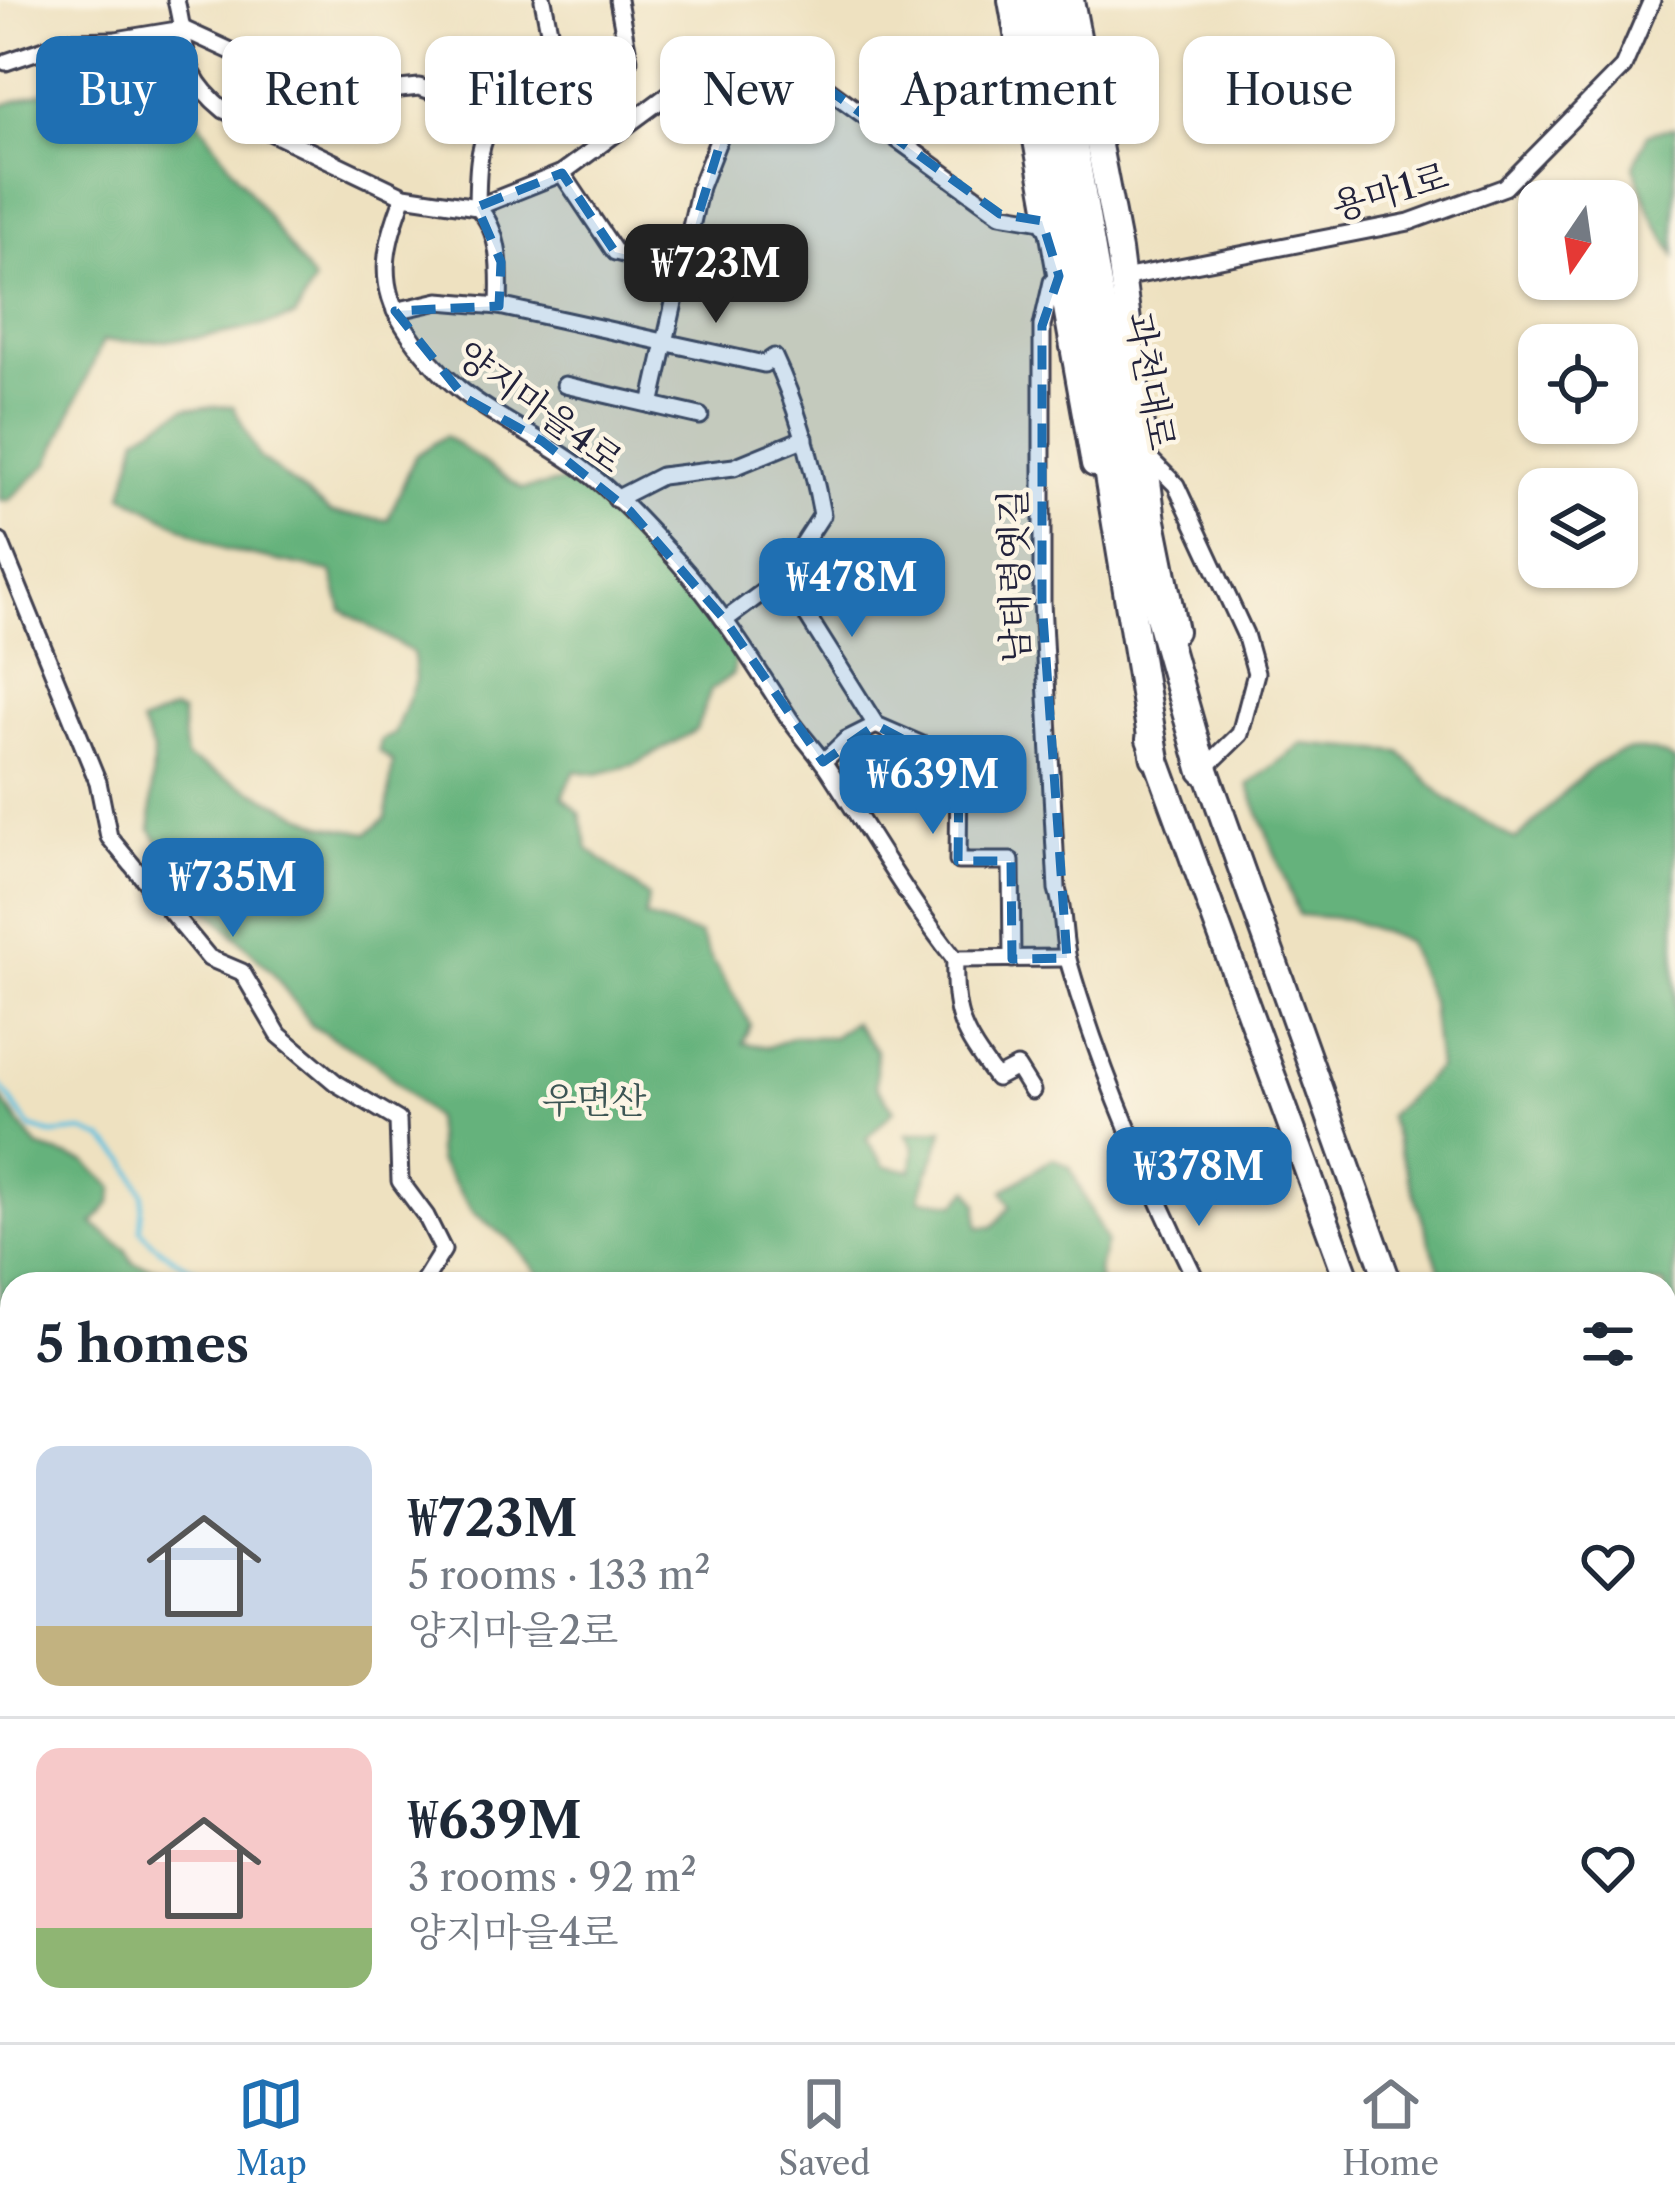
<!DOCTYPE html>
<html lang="en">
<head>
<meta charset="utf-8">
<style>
  :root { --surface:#fff; --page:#f6f6f7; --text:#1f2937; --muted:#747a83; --line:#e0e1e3; --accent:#1f6fb2 }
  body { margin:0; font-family:"Libre Caslon Text","Noto Serif KR",serif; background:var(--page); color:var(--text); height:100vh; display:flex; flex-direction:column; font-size:45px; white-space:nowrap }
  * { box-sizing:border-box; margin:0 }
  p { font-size:39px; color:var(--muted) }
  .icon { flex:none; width:66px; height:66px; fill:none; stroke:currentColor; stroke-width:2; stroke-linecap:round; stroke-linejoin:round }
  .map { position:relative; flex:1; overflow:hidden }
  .sheet { position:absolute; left:0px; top:1272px; width:1677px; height:771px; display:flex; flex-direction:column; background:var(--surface); border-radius:36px 36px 0 0; box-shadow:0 3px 9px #0004 }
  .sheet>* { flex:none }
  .guide { position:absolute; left:36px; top:36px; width:1605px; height:108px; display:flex; gap:24px }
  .needle { width:78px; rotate:193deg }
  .controls { position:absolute; left:1518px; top:180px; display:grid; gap:24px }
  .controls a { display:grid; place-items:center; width:120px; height:120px; border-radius:24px; background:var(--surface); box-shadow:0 3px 9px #0004; font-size:60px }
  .price { position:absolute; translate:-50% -102px; padding:0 27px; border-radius:24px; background:var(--accent); color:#fff; font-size:39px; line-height:78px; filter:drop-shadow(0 3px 6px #0008) }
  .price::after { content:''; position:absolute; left:50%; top:72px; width:36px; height:27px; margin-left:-18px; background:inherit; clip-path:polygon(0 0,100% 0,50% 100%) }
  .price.active { background:#222; color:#fff }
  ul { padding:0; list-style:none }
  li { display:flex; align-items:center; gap:36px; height:300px; padding:0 36px }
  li+li { border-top:3px solid var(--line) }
  li span { display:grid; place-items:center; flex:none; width:336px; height:240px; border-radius:24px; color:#555 }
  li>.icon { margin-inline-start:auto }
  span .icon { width:144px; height:144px; fill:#fffc; stroke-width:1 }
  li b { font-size:51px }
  h2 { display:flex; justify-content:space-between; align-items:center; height:144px; padding:0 36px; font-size:51px }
  .chip { padding:0 42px; border-radius:24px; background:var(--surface); box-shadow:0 3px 9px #0004; font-size:42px; line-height:108px }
  .chip.active { background:var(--accent); color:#fff }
  .menu { display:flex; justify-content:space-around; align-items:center; height:168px; border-top:3px solid var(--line); background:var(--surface); font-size:33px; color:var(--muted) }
  .menu a { display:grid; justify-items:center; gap:6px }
  .menu .active { color:var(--accent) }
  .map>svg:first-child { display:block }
</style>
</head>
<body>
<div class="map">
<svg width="1675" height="2042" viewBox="0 0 1675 2042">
  <rect width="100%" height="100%" fill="#fcf5e5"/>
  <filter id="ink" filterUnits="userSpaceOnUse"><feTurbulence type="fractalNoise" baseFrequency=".00833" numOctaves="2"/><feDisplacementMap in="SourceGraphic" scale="24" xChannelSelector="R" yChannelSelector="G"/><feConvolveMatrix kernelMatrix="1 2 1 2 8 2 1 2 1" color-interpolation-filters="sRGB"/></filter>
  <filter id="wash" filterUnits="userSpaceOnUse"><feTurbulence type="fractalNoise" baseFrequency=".004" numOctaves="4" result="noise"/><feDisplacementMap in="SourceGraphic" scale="48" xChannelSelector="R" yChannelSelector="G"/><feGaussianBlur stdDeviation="2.7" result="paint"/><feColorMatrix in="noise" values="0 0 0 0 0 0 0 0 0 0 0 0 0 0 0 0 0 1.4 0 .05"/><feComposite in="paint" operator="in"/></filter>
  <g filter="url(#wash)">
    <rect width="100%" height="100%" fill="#eee1c0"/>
    <g fill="#65b27c" stroke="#446a5c" stroke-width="3">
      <path d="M 113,53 L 168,78 L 314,282 L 295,317 C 224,337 176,343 103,341 L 49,463 L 8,501 L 0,500 L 0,106 L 62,86 Z"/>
      <path d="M 1675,127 L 1675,255 L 1651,214 L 1634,166 L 1648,134 Z"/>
      <path d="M 233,406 L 259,457 L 331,513 L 388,520 L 415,456 L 445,436 L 522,489 L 582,479 L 665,566 L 736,655 L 733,674 L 711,690 L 696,730 L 636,764 L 597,774 L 575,771 L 562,797 L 580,813 L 588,849 L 648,897 L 645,918 L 700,935 C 713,969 736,992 750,1025 L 743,1043 L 769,1047 L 793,1037 L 833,1037 L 853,1022 L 876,1050 L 876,1086 L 894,1110 L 866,1139 L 885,1166 L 912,1171 L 914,1147 L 907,1134 L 943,1129 C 939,1154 924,1174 920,1199 L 957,1203 L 969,1189 L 978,1204 L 978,1227 L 993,1227 L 1011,1206 L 1003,1191 L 1053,1158 L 1070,1167 L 1106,1242 L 1098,1271 L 1100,1284 L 539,1284 L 539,1274 L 510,1240 L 474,1213 L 438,1161 L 434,1118 L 374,1061 L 312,1026 L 272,972 L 192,894 L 151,830 L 153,751 L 141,724 L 173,710 L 181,713 L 186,758 L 322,825 L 368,833 L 386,818 L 393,762 L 379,751 L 381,740 L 394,734 L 415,681 L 413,653 L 342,610 L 332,572 L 225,550 L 123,495 L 138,436 L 185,408 Z"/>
      <path d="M 1302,744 L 1400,752 L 1443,796 L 1515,840 C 1562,805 1605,719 1675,761 L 1675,1838 L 1665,1850 L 1665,1284 L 1444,1284 L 1388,1116 L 1438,1068 L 1431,1003 L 1406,941 L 1347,919 L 1299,915 L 1248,785 Z"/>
      <path d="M 0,1097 L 37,1147 L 86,1162 L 114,1188 L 111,1202 L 93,1224 L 125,1249 L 133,1263 L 215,1284 L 12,1284 L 12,2031 L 1198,2031 L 1201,2042 L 0,2042 Z"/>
    </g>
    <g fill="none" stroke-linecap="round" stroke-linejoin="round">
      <path stroke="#60c1de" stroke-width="4.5" d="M 0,1085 L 31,1128 L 52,1134 L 83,1131 L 104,1139 L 127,1161 L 143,1194 L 140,1229 C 161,1257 193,1268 224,1284"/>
    </g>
  </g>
  <g filter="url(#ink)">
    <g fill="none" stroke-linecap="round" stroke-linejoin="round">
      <g stroke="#413f4f" stroke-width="21">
        <g id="minor">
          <path d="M 176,0 C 189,52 179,74 224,110 L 404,196 L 477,207 L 562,173 L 714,61 L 755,52 L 776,54 L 795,65 L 1000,214 L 1042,221 L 1050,235"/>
          <path d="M 618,0 L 629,60"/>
          <path d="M 6,62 L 68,41 L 116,40 L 183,29 L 290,78 L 353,94 L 419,87 L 500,114"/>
          <path d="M 562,173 L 615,252 L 682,268"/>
          <path d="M 404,196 C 386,242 375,282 404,326 C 454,405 509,416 580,467 C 616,493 648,529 678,562 C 721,610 754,664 789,718 C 801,736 816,751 828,769 C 870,833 907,898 955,959 L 1067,958"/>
          <path d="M 1059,276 L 1052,282 L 1042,326 L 1042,602 L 1057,889 C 1065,913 1062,939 1069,963 C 1101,1074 1147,1180 1198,1284"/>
          <path d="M 1123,278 L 1409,222 L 1505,187 L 1623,67 L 1652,0"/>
          <path d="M 499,306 C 500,273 502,232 477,207 C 478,125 483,126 549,82 L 553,51 L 543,0"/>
          <path d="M 395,311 L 439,301 L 499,306 L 764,364 L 774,357 C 798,408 812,460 822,515 L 792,561 L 786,582 L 767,589 L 725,620"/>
          <path d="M 565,385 L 700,416"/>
          <path d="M 651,405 L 700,187 L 732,105 L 714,61"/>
          <path d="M 1146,455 L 1176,485 L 1245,634 L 1256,673 L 1240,734 L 1203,770"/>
          <path d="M 616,499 L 661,476 L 734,467 L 805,438"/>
          <path d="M 0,542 L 98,782 L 109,837 L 209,958 L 242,972 L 279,1035 L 336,1083 L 398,1120 L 400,1181 L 426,1216 L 443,1250 L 422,1284"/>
          <path d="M 786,582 L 876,725"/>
          <path d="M 823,762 L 846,740 L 876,725 L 936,751 L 959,769 L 958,861 L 1011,861 L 1012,959"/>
          <path d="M 955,959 C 953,1016 962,1032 996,1078 L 1017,1067 L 1032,1091"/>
        </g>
      </g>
      <g stroke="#413f4f" stroke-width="30">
        <g id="primary">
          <path d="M 1011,0 L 1094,464"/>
          <path d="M 1071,0 L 1119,250 L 1153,521 L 1175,631"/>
          <path d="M 1149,739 L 1349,1284"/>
          <path d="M 1200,753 L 1389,1284"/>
          <path d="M 1471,2031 L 1472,2042"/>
          <path d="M 1510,2031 L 1511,2042"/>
        </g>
      </g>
      <g stroke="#413f4f" stroke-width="33">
        <g id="trunk">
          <path d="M 1030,0 L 1155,757"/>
          <path d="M 1048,0 L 1148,576 L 1203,770"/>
        </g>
      </g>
      <use href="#minor" stroke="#fff" stroke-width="15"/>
      <use href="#primary" stroke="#fff" stroke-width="24"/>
      <use href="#trunk" stroke="#fff" stroke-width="27"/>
    </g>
  </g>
  <path fill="#1f6fb2" fill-opacity="0.2" stroke="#1f6fb2" stroke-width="9" stroke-dasharray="24 15" stroke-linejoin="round" d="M 755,52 L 795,65 L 1000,214 L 1042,221 L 1059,276 L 1042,326 L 1042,602 L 1067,958 L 1012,959 L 1011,861 L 958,861 L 959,769 L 876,725 L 823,762 L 725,620 L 630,511 L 542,441 L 465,398 L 395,311 L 499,306 L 501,262 L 477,207 L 562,173 L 615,252 L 682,268 L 732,105 L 714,61 Z"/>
  <g text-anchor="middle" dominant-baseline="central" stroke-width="9" stroke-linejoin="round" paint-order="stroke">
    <g font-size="36" fill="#22223b" stroke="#fcf5e5">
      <text transform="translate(1390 191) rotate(-16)">용마1로</text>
      <text transform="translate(1151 381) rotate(80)">과천대로</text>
      <text transform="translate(540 407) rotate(36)">양지마을4로</text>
      <text transform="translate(1014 576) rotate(-91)">남태령옛길</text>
    </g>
    <g font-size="36" fill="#3d5655" stroke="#fcf5e5">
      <text x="594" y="1100">우면산</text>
    </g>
  </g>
</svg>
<div class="controls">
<a><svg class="needle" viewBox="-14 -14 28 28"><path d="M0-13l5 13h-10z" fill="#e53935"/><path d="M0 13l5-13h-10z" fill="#747a83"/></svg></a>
<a><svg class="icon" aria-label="locate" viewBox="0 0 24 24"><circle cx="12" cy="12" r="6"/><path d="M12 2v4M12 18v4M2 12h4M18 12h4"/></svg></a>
<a><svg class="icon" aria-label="layers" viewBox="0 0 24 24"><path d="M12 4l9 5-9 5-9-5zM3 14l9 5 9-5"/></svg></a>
</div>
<b class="price active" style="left:716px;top:326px">₩723M</b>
<b class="price" style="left:852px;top:640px">₩478M</b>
<b class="price" style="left:933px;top:837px">₩639M</b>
<b class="price" style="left:233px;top:940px">₩735M</b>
<b class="price" style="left:1199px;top:1229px">₩378M</b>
<div class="guide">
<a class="chip active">Buy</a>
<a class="chip">Rent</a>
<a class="chip">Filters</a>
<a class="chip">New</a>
<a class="chip">Apartment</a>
<a class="chip">House</a>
</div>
<section class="sheet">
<h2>5 homes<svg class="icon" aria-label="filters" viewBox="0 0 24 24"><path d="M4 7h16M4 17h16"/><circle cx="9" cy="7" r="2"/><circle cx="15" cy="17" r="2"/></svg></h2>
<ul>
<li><span style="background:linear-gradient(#c9d6e8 75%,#c2b280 0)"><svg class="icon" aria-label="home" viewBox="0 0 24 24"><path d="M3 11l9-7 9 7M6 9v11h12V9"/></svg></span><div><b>₩723M</b><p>5 rooms · 133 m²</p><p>양지마을2로</p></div><svg class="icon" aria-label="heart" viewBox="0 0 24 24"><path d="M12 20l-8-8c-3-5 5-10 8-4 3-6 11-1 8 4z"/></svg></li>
<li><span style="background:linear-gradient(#f6c9c9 75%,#8fb573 0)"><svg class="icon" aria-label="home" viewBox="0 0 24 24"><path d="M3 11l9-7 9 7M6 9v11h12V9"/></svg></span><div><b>₩639M</b><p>3 rooms · 92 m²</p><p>양지마을4로</p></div><svg class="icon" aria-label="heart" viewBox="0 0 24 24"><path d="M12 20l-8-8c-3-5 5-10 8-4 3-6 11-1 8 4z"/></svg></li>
</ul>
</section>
</div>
<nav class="menu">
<a class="active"><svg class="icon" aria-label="map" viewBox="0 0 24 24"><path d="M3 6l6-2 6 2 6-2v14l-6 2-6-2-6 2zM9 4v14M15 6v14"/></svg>Map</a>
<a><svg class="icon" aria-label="saved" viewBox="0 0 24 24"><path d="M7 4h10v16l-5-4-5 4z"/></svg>Saved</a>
<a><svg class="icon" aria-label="home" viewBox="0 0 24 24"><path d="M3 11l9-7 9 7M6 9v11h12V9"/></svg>Home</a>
</nav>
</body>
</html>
